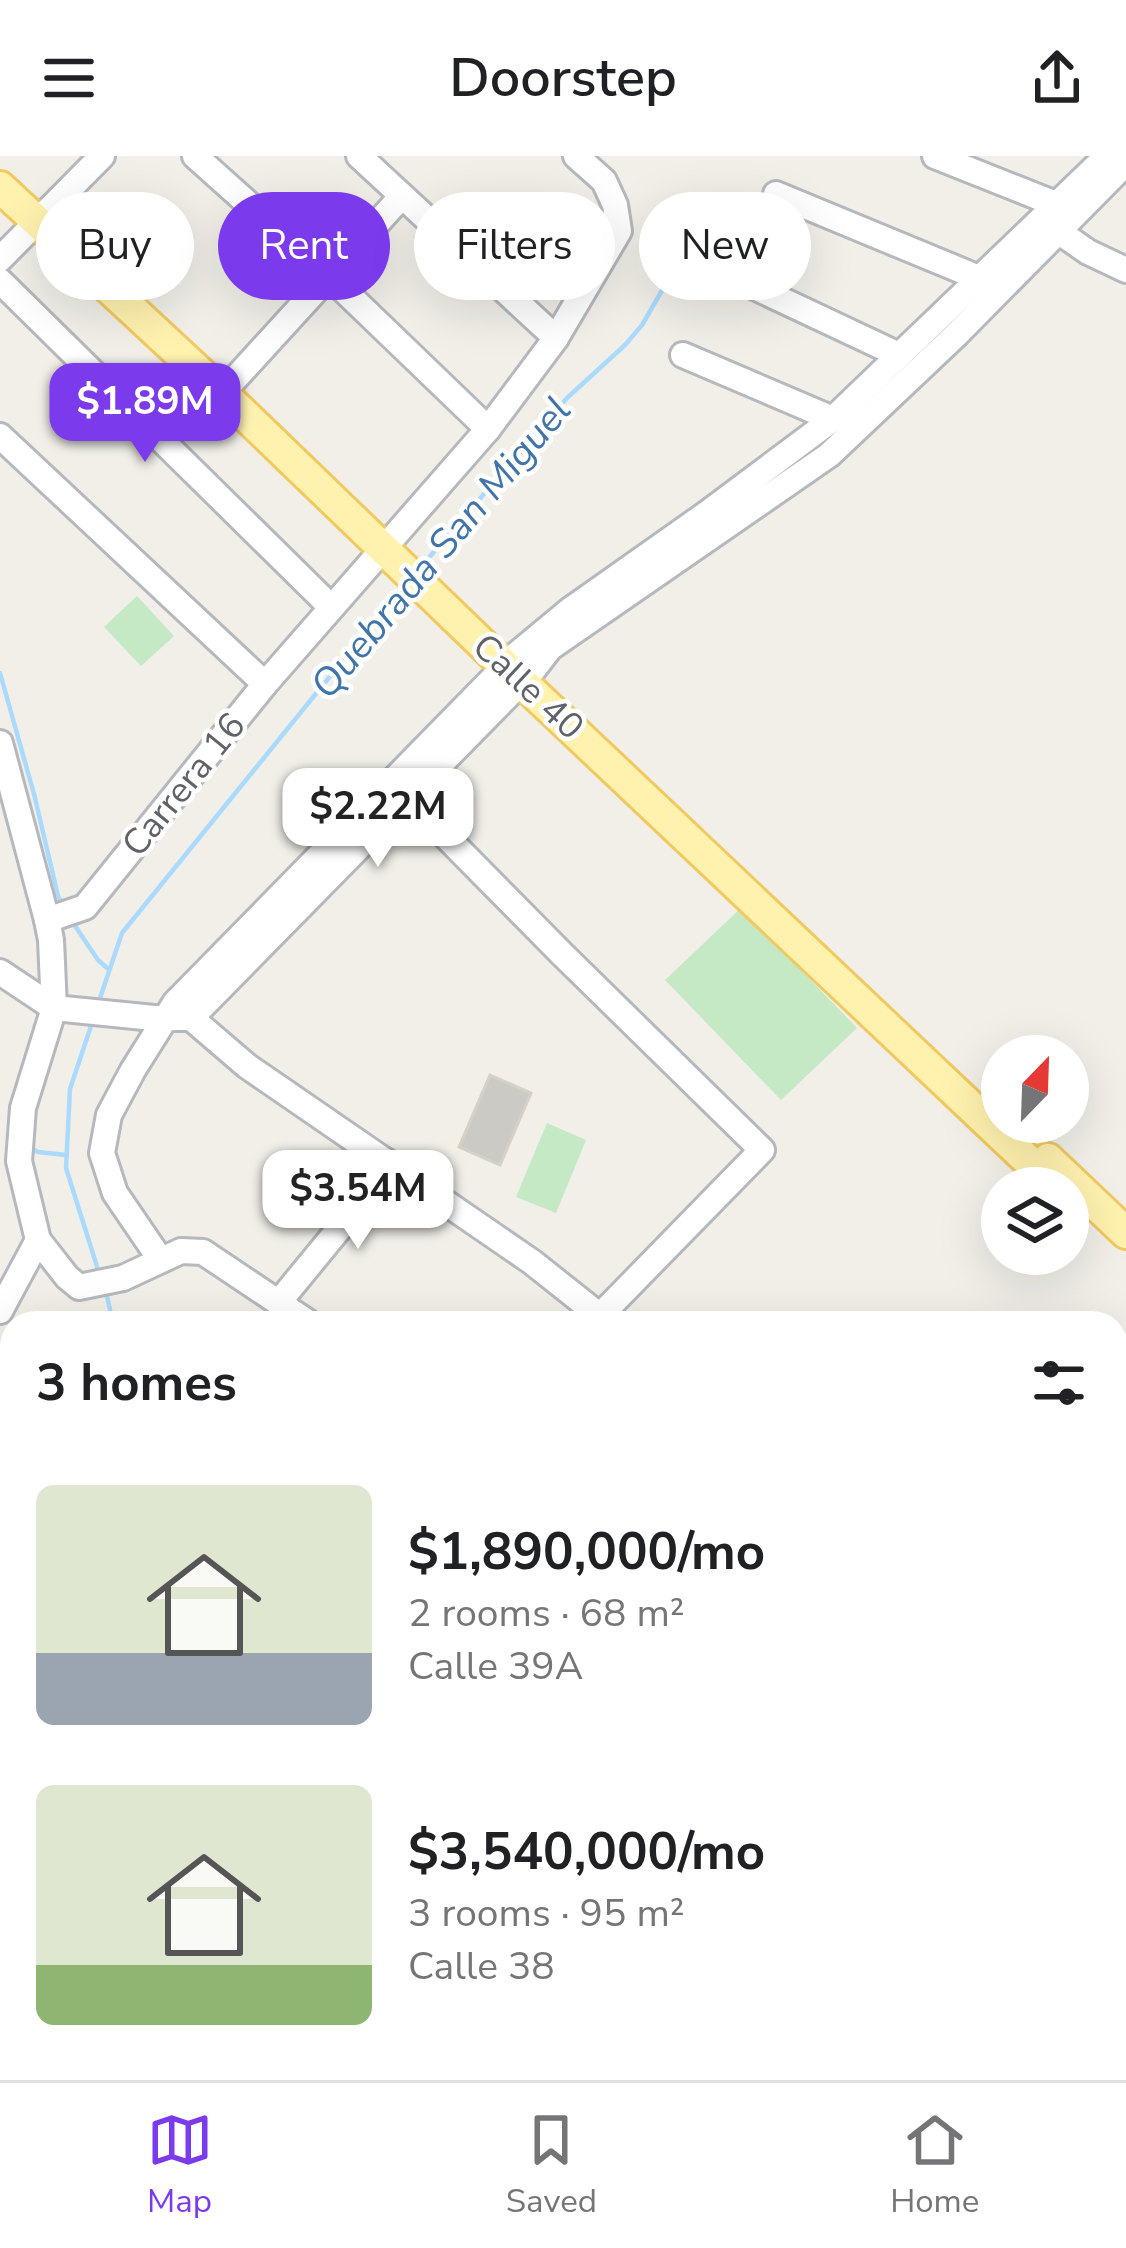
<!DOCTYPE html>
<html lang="en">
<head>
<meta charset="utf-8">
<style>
  :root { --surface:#fff; --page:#f6f6f6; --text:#202124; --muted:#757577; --line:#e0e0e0; --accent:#7c3aed }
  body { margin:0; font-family:"Nunito Sans",sans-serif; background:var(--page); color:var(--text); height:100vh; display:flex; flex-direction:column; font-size:45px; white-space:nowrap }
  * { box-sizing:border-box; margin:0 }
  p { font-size:39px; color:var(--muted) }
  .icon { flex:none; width:66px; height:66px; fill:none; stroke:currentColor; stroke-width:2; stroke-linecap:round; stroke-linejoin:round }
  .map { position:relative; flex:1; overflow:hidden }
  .panel { position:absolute; left:0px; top:1155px; width:1128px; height:771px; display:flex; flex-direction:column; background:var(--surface); border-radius:36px 36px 0 0; box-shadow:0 12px 48px #0002 }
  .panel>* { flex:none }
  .banner { position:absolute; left:36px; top:36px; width:1056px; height:108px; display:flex; gap:24px }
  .needle { width:78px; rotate:23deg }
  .controls { position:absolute; left:981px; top:879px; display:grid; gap:24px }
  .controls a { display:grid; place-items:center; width:108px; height:108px; border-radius:50%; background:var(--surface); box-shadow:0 12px 48px #0002; font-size:60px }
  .price { position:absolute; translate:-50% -102px; padding:0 27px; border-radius:24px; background:#fff; color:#222; font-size:39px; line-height:78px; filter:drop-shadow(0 3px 6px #0008) }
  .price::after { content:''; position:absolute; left:50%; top:72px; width:36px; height:27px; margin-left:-18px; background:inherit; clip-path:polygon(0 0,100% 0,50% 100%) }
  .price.current { background:var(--accent); color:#fff }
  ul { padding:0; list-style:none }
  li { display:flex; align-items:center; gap:36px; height:300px; padding:0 36px }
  li span { display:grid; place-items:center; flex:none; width:336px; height:240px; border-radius:18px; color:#555 }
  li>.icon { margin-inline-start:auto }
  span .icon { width:144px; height:144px; fill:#fffc; stroke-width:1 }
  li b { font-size:51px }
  h2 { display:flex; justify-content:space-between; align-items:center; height:144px; padding:0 36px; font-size:51px }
  .tag { padding:0 42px; border-radius:54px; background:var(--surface); box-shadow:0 12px 48px #0002; font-size:42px; line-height:108px }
  .tag.current { background:var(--accent); color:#fff }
  header { display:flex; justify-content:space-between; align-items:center; height:156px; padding:0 36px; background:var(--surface); font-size:54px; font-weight:600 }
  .dock { display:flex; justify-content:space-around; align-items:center; height:168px; border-top:3px solid var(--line); background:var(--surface); font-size:33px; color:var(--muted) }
  .dock a { display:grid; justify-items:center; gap:6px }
  .dock .current { color:var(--accent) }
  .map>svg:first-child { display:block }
</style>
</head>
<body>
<header><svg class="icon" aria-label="menu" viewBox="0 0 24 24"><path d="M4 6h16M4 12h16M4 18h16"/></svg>Doorstep<svg class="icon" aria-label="share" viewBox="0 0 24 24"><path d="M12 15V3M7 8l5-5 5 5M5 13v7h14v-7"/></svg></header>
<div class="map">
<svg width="1126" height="1924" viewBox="0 0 1126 1924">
  <rect width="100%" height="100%" fill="#f1efe8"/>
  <g fill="#c5e8c5">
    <path d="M 137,440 L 174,480 L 141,510 L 104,471 Z"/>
    <path d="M 741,752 L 857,872 L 781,944 L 665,824 Z"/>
    <path d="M 547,967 L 586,984 L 556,1057 L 516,1041 Z"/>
  </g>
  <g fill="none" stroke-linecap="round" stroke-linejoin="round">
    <g stroke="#aadaff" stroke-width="4.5">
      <path d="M 420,412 L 567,242 L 625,189 L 642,169 L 671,119 L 671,101 L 659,77"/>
      <path d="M 0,517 L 34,638 L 58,740 L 63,749"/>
      <path d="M 71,764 L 98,804 L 107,812"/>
      <path d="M 98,848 L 122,777 L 404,429"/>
      <path d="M 93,864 L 70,933 L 66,1012 L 100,1120"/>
      <path d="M 31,992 L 38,996 L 66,999"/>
      <path d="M 106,1136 L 113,1167"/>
      <path d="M 469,1914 L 483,1924"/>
    </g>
  </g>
  <path fill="#cccac5" stroke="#d6d1c6" stroke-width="3" d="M 490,919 L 531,937 L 500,1009 L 459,991 Z"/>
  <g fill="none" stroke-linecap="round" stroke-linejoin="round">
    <g stroke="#b5b8bc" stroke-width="30">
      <g id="minor">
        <path d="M 195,0 L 329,120 L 488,273"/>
        <path d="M 359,0 L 556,182"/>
        <path d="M 935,0 L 1058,49"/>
        <path d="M 776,38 L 979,122"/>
        <path d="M 1058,75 L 1088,96 L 1126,114"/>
        <path d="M 0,103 L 102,0"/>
        <path d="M 731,120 L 899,199"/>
        <path d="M 0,125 L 331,451"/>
        <path d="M 683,199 L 833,263"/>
        <path d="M 222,237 L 402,40"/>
        <path d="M 0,280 L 265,528"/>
        <path d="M 0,587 L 47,764"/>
        <path d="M 399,633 L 562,798 L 762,994 L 593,1167"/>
        <path d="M 0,816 L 54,852 L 154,862 L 191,862 L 247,910 L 532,1106 L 600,1160"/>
        <path d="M 191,862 L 533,514 L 550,492 L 829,299 L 957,178 L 1126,7"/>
        <path d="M 160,1103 L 115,1037 L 102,997 L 109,959 L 133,914 L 175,847 L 517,498 L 570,454 L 706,358 L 833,263 L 1107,0"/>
        <path d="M 279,1146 L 343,1068 L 386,1005"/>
        <path d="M 0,1155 L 38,1084"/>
        <path d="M 309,1167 L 203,1096 L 181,1095 L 123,1122 L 79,1131 L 67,1121 L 38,1084 L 19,1005 L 23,952 L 54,852 L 51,784 L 47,764 L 85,751 L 265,528 L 488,273 L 556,182 L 619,75 L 615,49 L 604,25 L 576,0"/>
        <path d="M 1116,1308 L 1126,1329"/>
        <path d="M 0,1439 L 12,1445"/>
        <path d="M 1116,1480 L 1126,1476"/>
        <path d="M 1116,1526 L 1126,1547"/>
        <path d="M 1116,1582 L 1126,1577"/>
        <path d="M 0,1611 L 12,1611"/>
        <path d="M 1116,1665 L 1126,1660"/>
        <path d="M 1116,1769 L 1126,1765"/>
        <path d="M 0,1776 L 12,1776"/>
        <path d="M 1116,1870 L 1126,1865"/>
        <path d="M 0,1909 L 12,1910"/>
        <path d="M 102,1914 L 341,1924"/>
        <path d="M 413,1914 L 424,1924"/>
        <path d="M 538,1914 L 549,1924"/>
        <path d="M 925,1914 L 929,1924"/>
        <path d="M 1114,1914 L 1118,1924"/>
        <path d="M 985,1924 L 1010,1914"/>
      </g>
    </g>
    <g stroke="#f2c960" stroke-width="36">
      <g id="major">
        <path d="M 0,31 L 222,237 L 505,510 L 1057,1032"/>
        <path d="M 1048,1003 L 1126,1077"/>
      </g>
    </g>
    <use href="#minor" stroke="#fff" stroke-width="24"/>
    <use href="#major" stroke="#fff2af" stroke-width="30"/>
  </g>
  <g text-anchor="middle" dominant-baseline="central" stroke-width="9" stroke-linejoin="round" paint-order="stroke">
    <g font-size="36" fill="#5f6368" stroke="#fff">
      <text transform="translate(528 531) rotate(43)">Calle 40</text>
      <text transform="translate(184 629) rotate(-51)">Carrera 16</text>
    </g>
    <g font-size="39" font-style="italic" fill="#4174aa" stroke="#fff">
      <text transform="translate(441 392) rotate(-50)">Quebrada San Miguel</text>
    </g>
  </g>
</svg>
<div class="controls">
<a><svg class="needle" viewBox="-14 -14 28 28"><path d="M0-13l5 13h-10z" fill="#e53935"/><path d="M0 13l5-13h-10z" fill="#757577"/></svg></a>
<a><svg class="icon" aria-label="layers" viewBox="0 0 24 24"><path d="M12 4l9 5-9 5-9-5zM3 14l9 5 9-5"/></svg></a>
</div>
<b class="price current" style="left:145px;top:309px">$1.89M</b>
<b class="price" style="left:378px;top:714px">$2.22M</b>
<b class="price" style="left:358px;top:1096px">$3.54M</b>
<div class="banner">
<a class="tag">Buy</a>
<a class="tag current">Rent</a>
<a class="tag">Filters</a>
<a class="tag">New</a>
</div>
<section class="panel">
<h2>3 homes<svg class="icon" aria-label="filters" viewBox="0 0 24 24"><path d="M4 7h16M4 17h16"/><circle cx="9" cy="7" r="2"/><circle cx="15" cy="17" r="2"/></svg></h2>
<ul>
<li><span style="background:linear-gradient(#dfe7d0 70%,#9aa5b1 0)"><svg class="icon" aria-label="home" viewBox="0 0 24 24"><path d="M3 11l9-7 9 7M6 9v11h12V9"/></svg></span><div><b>$1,890,000/mo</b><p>2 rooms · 68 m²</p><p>Calle 39A</p></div></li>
<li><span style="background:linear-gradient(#dfe7d0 75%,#8fb573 0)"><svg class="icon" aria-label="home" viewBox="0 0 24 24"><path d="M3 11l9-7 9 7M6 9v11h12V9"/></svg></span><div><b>$3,540,000/mo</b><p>3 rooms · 95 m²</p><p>Calle 38</p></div></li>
</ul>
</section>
</div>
<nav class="dock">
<a class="current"><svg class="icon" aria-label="map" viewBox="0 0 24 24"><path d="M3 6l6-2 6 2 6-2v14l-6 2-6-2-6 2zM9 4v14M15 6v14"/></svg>Map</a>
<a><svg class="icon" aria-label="saved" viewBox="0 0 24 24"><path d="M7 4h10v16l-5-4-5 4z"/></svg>Saved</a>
<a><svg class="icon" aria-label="home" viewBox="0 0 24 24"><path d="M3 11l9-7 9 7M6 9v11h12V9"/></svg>Home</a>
</nav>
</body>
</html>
